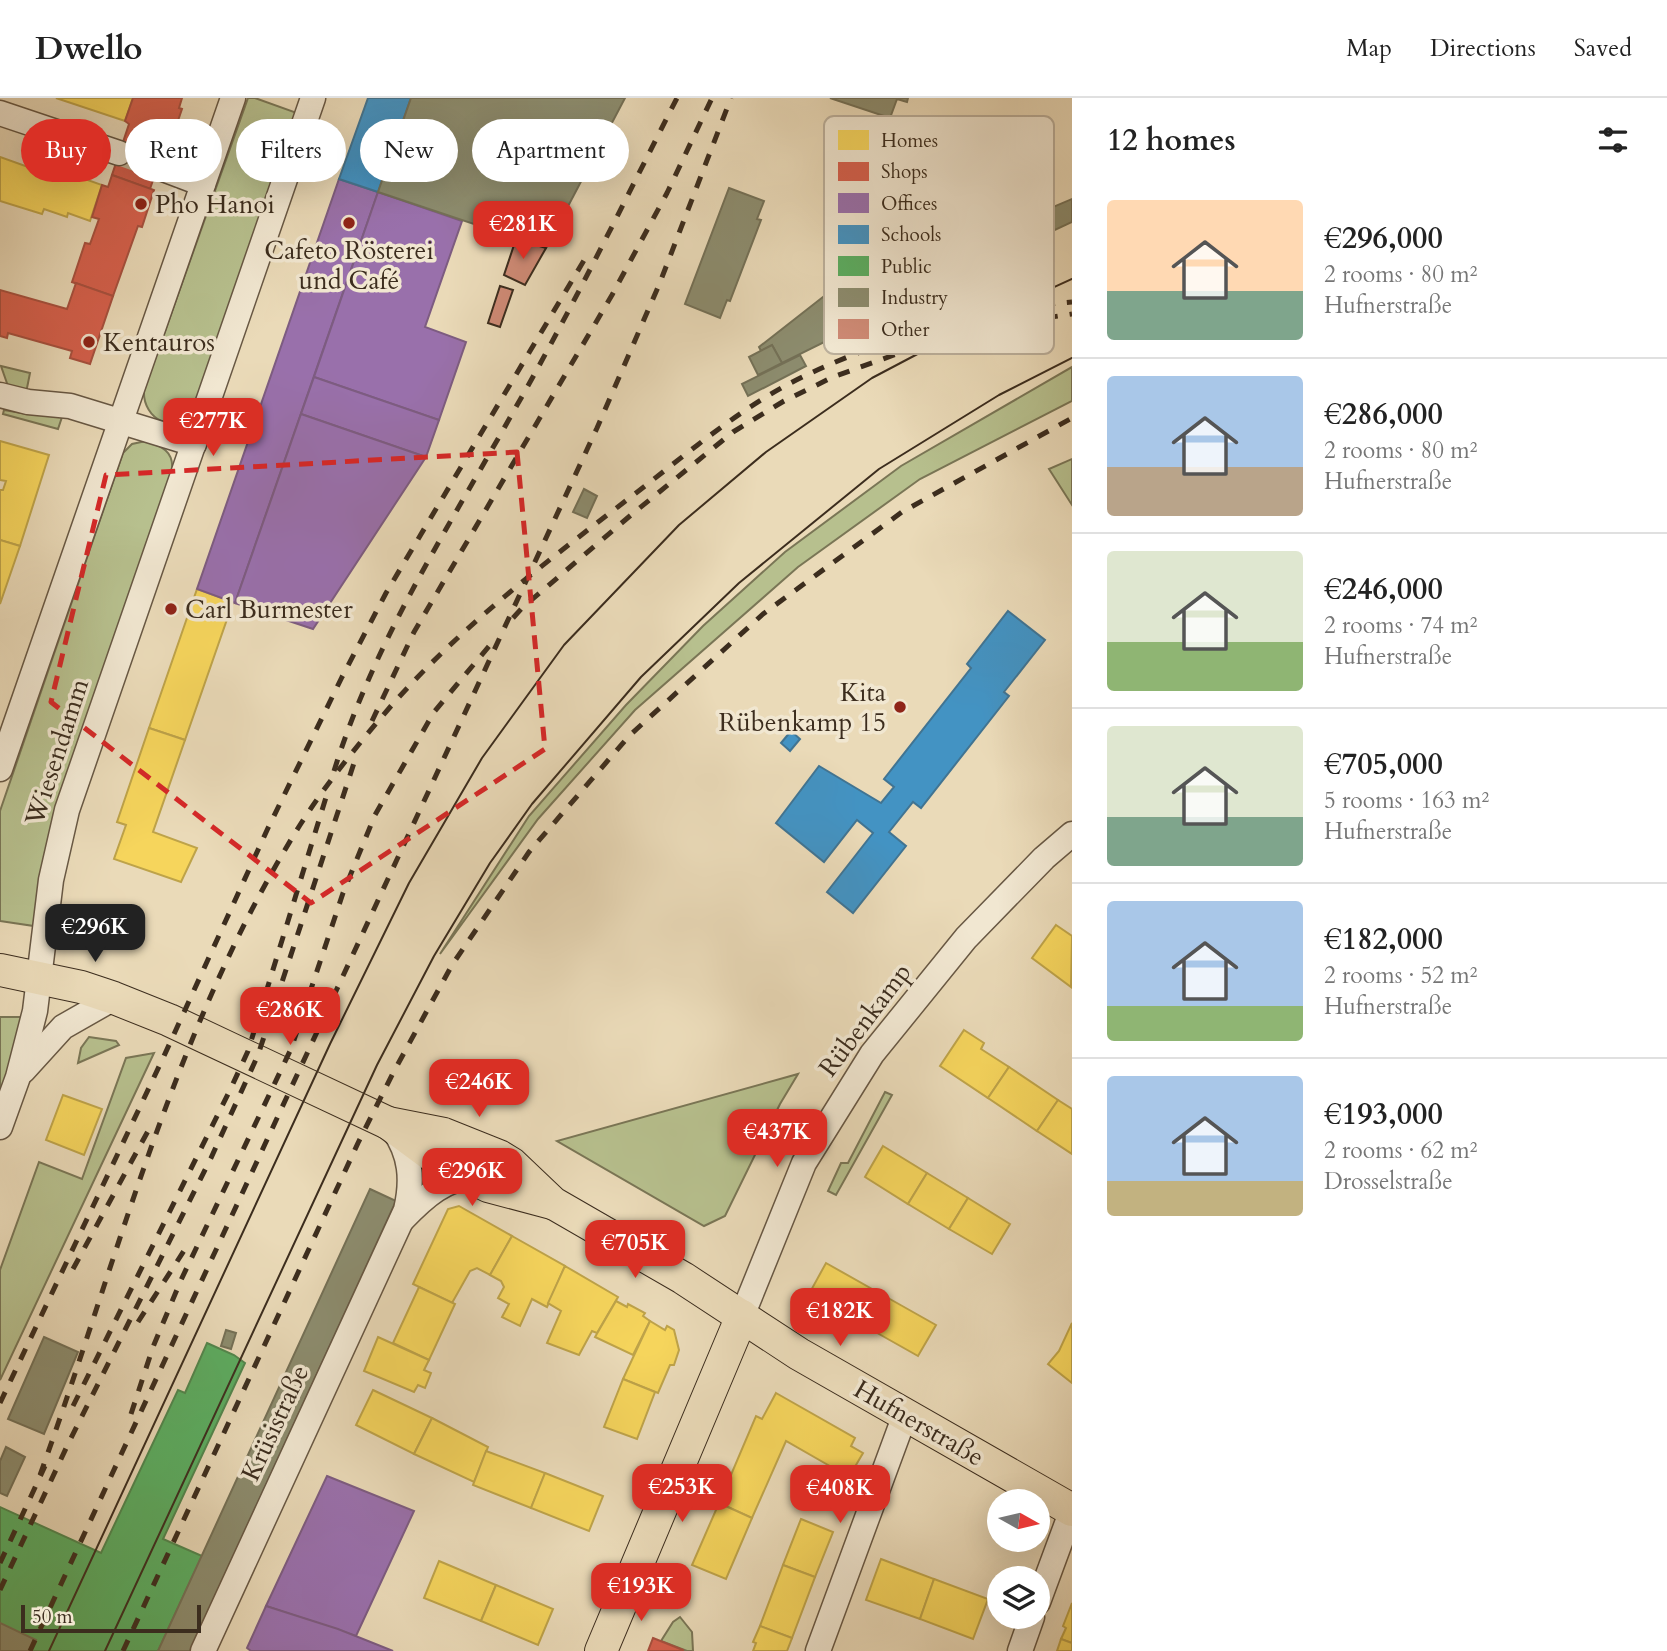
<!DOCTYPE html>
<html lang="en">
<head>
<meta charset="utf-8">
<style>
  :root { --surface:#fff; --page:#f2f2f2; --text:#222; --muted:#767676; --line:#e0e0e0; --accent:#d93025 }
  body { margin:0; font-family:Cardo,serif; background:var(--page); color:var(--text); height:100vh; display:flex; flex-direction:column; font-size:26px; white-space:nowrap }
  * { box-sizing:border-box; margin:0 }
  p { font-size:23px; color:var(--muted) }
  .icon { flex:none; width:38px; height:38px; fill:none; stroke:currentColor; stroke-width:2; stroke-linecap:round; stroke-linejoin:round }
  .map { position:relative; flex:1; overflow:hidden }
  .sheet { display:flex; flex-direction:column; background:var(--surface); width:595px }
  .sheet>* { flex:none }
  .hud { position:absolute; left:21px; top:21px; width:665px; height:63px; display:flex; gap:14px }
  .needle { width:46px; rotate:98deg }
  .buttons { position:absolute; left:987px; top:1391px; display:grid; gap:14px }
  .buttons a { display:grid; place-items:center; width:63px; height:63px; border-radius:50%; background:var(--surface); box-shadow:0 7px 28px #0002; font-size:35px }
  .scale { position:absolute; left:21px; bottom:18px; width:180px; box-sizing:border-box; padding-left:7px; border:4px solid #3c2d1e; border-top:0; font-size:19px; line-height:24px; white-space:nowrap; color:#3c2d1e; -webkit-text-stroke:5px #f1e7d1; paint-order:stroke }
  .price { position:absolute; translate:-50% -60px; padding:0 16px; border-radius:14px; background:var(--accent); color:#fff; font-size:23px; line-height:46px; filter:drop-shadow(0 2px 4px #0008) }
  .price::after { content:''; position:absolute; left:50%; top:42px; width:21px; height:16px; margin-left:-10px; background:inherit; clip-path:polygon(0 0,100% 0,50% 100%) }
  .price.current { background:#222; color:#fff }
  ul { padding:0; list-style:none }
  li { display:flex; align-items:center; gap:21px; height:175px; padding:0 35px }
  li+li { border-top:2px solid var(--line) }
  li span { display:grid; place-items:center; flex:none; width:196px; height:140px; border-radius:7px; color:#555 }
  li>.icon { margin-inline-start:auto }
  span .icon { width:84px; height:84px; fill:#fffc; stroke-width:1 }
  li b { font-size:30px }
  h2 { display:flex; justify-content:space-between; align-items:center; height:84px; padding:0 35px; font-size:30px }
  .pill { padding:0 24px; border-radius:32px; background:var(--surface); box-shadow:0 7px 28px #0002; font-size:24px; line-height:63px }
  .pill.current { background:var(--accent); color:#fff }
  header { display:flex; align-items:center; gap:42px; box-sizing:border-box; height:98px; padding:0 35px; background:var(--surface); border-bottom:2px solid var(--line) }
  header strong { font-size:33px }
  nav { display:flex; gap:38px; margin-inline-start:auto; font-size:24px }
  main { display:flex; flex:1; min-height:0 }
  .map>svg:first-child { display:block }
</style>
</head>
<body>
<header>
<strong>Dwello</strong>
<nav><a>Map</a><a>Directions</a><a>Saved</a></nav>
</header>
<main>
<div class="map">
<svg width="1072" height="1553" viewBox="0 0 1072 1553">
  <rect width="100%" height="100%" fill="#eadab8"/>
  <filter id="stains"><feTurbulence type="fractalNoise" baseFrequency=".00286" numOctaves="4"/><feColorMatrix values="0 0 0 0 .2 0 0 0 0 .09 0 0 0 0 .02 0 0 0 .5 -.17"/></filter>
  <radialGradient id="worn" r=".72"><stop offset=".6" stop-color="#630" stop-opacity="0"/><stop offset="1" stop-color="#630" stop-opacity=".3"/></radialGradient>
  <g fill="#b7c08e" stroke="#7a7656" stroke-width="2">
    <path d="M 248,0 L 255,0 L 297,15 L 194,313 C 177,339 142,322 144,292 Z"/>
    <path d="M 1,268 L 30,275 L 26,295 L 9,291 Z"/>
    <path d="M 1072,269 L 1072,303 L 920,381 L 798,469 L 635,612 L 538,721 L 440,856 L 529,718 L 626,607 L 703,528 L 785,454 L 901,368 Z"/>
    <path d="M 4,312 L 27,316 L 63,316 L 58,331 L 3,316 Z"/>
    <path d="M 146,343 C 161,348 174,353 172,372 L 54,715 L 42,772 L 34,828 L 0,823 L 0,713 L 123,355 L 132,346 Z"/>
    <path d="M 1072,361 L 1072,407 L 1049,371 Z"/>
    <path d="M 0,919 L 26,919 L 0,1006 Z"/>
    <path d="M 89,939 L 116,943 L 119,947 L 78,965 L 81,950 Z"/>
    <path d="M 154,955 L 0,1282 L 0,1172 L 39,1064 L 82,1081 L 126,960 Z"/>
    <path d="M 798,976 L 780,1006 L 725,1118 L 704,1128 L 557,1043 Z"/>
    <path d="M 885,994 L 892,997 L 836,1097 L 828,1093 L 841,1065 L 848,1065 Z"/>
    <path d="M 680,1519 L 692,1534 L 693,1553 L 687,1553 L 661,1543 L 673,1524 Z"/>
  </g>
  <g fill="#f6d55c" stroke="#bea349" stroke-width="2">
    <path d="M 56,0 L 133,0 L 125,23 Z"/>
    <path d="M 0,59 L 28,69 L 31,62 L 102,87 L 90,123 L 68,115 L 67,119 L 44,111 L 42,116 L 0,103 Z"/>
    <path d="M 0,343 L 49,357 L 20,448 L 0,442 L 0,392 L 3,392 L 6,383 L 0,382 Z"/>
    <path d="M 0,442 L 20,448 L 0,506 Z"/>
    <path d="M 197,491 L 233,504 L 185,642 L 149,630 Z"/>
    <path d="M 149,630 L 185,642 L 153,734 L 197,750 L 181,784 L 114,761 L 126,727 L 117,724 Z"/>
    <path d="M 1056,827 L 1072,838 L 1071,889 L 1032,860 Z"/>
    <path d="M 964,932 L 984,945 L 981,951 L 1009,969 L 988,1000 L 940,968 Z"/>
    <path d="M 1009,969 L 1058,1002 L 1037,1033 L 988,1000 Z"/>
    <path d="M 63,997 L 102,1011 L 84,1057 L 46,1042 Z"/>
    <path d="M 1058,1002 L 1072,1011 L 1072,1056 L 1037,1033 Z"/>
    <path d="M 883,1048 L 927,1075 L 908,1106 L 865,1079 Z"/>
    <path d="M 927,1075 L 968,1100 L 949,1131 L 908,1106 Z"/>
    <path d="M 968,1100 L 1010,1126 L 992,1156 L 949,1131 Z"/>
    <path d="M 459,1108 L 512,1138 L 490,1177 L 477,1170 L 470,1173 L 452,1205 L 413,1186 L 448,1111 Z"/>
    <path d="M 512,1138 L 565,1168 L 547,1209 L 532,1201 L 520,1228 L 502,1219 L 509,1206 L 498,1200 L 504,1189 L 501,1183 L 490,1177 Z"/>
    <path d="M 826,1165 L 881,1196 L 863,1227 L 809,1196 Z"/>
    <path d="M 565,1168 L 618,1199 L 597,1235 L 592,1233 L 579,1257 L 547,1245 L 561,1213 L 548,1205 Z"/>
    <path d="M 419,1189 L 455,1206 L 429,1262 L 393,1245 Z"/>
    <path d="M 881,1196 L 936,1227 L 918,1258 L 863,1227 Z"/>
    <path d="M 616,1203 L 627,1209 L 628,1206 L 645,1215 L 643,1218 L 650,1223 L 633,1257 L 595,1239 Z"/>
    <path d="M 650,1223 L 665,1232 L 667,1228 L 674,1232 L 679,1252 L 674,1267 L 670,1267 L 658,1295 L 623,1281 Z"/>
    <path d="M 1072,1225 L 1072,1285 L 1048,1266 L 1059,1253 Z"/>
    <path d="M 378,1239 L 429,1262 L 424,1272 L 431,1275 L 425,1290 L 418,1287 L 414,1294 L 364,1273 Z"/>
    <path d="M 623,1281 L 655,1294 L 637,1341 L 604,1329 Z"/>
    <path d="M 373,1292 L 432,1320 L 414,1356 L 356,1327 Z"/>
    <path d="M 776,1295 L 855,1340 L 851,1348 L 863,1355 L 849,1379 L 786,1343 L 752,1420 L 719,1405 L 756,1318 L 762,1321 Z"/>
    <path d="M 432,1320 L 488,1349 L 474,1384 L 414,1356 Z"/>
    <path d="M 486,1353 L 545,1375 L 531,1410 L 473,1387 Z"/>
    <path d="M 545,1375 L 603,1398 L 589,1433 L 531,1410 Z"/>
    <path d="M 719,1405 L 752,1420 L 726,1481 L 692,1467 Z"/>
    <path d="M 801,1421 L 833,1434 L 815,1479 L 783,1467 Z"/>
    <path d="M 881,1461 L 934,1481 L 920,1521 L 866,1502 Z"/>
    <path d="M 439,1463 L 496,1487 L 481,1523 L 424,1500 Z"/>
    <path d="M 783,1467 L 815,1479 L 792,1540 L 760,1528 Z"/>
    <path d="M 934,1481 L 988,1501 L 973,1541 L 920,1521 Z"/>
    <path d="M 496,1487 L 553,1511 L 538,1547 L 481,1523 Z"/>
    <path d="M 1072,1505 L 1072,1545 L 1061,1541 L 1066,1530 L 1063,1528 Z"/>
    <path d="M 760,1528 L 792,1540 L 787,1553 L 753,1553 L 756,1545 L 753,1544 Z"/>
    <path d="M 1061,1541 L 1072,1545 L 1072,1553 L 1057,1553 Z"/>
  </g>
  <g fill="#d6604d" stroke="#a8513f" stroke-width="2">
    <path d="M 133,0 L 182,0 L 179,10 L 182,11 L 169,49 L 165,47 L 150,91 L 112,77 L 129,26 L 125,23 Z"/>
    <path d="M 112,77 L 154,92 L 142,129 L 138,128 L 113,198 L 72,184 L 85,145 L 90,146 L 99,121 L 92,119 L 102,87 L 108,89 Z"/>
    <path d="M 76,185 L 113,198 L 90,266 L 70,260 L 72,253 L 8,235 L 7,240 L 0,238 L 0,192 L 67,211 Z"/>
    <path d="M 104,1453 L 143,1471 L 104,1553 L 57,1553 Z"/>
    <path d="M 653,1540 L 683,1552 L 683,1553 L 648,1553 Z"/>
  </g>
  <g fill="#9970ab" stroke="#7d5c81" stroke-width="2">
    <path d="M 339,81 L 378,94 L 235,505 L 197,491 Z"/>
    <path d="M 378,94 L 462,123 L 425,229 L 466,244 L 439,322 L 314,279 Z"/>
    <path d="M 314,279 L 439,322 L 426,359 L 301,316 Z"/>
    <path d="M 301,316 L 426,359 L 313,531 L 235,505 Z"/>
    <path d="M 327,1378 L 414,1413 L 356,1538 L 266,1508 Z"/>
    <path d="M 266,1508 L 338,1531 L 393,1553 L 251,1553 L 247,1550 Z"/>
  </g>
  <g fill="#4393c3" stroke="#417492" stroke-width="2">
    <path d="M 368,0 L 411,0 L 378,94 L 339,81 Z"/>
    <path d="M 1008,513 L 1045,542 L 1004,594 L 1009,598 L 921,710 L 913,704 L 889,734 L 906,748 L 853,815 L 827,794 L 873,735 L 857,722 L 824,764 L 776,725 L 819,668 L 881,705 L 894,689 L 884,681 L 971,570 L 967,566 Z"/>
    <path d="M 791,633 L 800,641 L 790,653 L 781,645 Z"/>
  </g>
  <path fill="#5aae61" stroke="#51874d" stroke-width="2" d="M 207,1245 L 234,1257 L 245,1265 L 163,1441 L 202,1458 L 158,1553 L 0,1553 L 0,1409 L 101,1455 L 178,1292 L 185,1295 Z"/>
  <g fill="#8c8c6e" stroke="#747056" stroke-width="2">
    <path d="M 411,0 L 625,0 L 546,150 L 378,94 Z"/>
    <path d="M 830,0 L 908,0 L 907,4 L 897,1 L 890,20 Z"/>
    <path d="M 1010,89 L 1028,123 L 1002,135 L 998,128 L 962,145 L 974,170 L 782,265 L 772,247 L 761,253 L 759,249 L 851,177 Z"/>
    <path d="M 729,90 L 764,103 L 757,121 L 761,122 L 730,203 L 727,202 L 720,220 L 685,206 Z"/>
    <path d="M 1072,101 L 1072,124 L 1010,153 L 1002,135 L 1028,123 L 1027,120 Z"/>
    <path d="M 772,247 L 782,265 L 758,277 L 749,259 Z"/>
    <path d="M 800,257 L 806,268 L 748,298 L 742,286 Z"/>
    <path d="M 584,391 L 597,398 L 587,420 L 573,414 Z"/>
    <path d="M 370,1091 L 396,1103 L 190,1553 L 158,1553 Z"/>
    <path d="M 226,1232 L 236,1235 L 231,1251 L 221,1248 Z"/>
    <path d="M 44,1239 L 78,1254 L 44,1336 L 8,1321 Z"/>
    <path d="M 6,1349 L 25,1359 L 7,1398 L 0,1395 L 0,1363 Z"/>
    <path d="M 0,1525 L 36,1542 L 31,1553 L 0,1553 Z"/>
  </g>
  <g fill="#ce8a75" stroke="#3c2d1e" stroke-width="2">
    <path d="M 516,141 L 546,150 L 525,187 L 504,177 Z"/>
    <path d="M 500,188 L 513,192 L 500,229 L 488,225 Z"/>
  </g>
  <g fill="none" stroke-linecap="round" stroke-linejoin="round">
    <path stroke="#c7b799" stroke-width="24" stroke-dasharray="24 12" stroke-linecap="butt" d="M 119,55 L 158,69"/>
    <g stroke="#685844" stroke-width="27">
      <g id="minor">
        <path d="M 0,15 L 119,55"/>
        <path d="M 158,69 L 203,86"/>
        <path d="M 0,297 L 28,304 L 70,308 L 194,346"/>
        <path d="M 0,671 L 233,0"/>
        <path d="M 23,973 L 63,929 L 114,900"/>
        <path d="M 0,1029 L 18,979 L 35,913 L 51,782 L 67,712 L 313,0"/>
        <path d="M 402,1122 C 425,1098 445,1080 480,1076"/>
        <path d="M 742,1218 L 804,1065 L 872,956 L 966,840 L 1044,760 L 1072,736"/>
        <path d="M 1038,1504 L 1072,1412"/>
        <path d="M 203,1553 L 406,1112 C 413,1082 411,1056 393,1031"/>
        <path d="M 818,1553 L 905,1317"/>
        <path d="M 1020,1553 L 1032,1519"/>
      </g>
    </g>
    <g stroke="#3c2d1e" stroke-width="34">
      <g id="major">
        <path d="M 0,872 L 81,889 L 114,900 L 169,922 L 388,1025 L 438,1062 L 488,1088 L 552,1105"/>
        <path d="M 388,1025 L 444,1036 L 499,1058 L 512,1066 L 553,1105 L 683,1180 L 799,1256 L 1072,1412"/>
        <path d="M 601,1553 L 742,1218"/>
      </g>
    </g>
    <use href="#minor" stroke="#f1e7d1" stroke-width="24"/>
    <use href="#major" stroke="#eadab8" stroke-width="32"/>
    <g stroke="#3c2d1e" stroke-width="2">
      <path d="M 49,1553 L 330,946 L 409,785 L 482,660 L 564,547 L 679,427 L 766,354 L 872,280 L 982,222 L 1072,181"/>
      <path d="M 105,1553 L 377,967 L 434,858 L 490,765 L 532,706 L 641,579 L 739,485 L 879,371 L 999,297 L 1072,260"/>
    </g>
    <g stroke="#3c2d1e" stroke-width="5" stroke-dasharray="12 12" stroke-linecap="butt">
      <path d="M 513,520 L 522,510 L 631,417 L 733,334 L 784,303 L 833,279 L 916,249 L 998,227 L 1072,216"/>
      <path d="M 372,623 L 414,534 L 612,197 L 667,95 L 712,0"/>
      <path d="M 334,673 C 374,544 447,432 512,316 C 571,213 623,106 677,0"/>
      <path d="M 73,1171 L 148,1033"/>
      <path d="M 138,1224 L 189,1145"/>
      <path d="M 0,1305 L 164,958 L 268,730 L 342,579 L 386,495 L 586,159"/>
      <path d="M 73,1308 L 231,990 L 248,953 L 327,696"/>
      <path d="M 131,1316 L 153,1249 L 181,1182 L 291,951 L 343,795 L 375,717 L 434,614 L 490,547"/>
      <path d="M 40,1377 C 119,1158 175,927 300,727 C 326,686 359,645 391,608 C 463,526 550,461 636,395 C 684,358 732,317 785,288 C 865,245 982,211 1072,204"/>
      <path d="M 0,1465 L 45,1368"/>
      <path d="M 0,1492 L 68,1346 L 211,1060 L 258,957 L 355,662"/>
      <path d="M 30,1553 L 597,330 L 659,187 L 731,0"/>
      <path d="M 123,1553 L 358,1045 L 393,975 L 452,867 L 529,754 L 629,638 L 763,516 L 902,414 L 1072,320"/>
    </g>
  </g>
  <path fill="none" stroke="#d62828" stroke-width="5" stroke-dasharray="14 9" stroke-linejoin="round" d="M 517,354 L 545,651 L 311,805 L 51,604 L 106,377 Z"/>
  <g fill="#8f2418" stroke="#f1e7d1" stroke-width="2.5">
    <circle cx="141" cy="106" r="7"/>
    <circle cx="349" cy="125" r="7"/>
    <circle cx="89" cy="244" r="7"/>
    <circle cx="171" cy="511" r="7"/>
    <circle cx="900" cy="609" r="7"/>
  </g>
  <g text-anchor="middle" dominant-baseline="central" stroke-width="7" stroke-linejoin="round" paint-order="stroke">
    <g font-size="26" fill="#3c2d1e" stroke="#f1e7d1" text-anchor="start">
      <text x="155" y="106">Pho Hanoi</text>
      <text x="349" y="152" text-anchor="middle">Cafeto Rösterei<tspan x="349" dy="30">und Café</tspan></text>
      <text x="103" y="244">Kentauros</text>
      <text x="185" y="511">Carl Burmester</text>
      <text x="886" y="594" text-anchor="end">Kita<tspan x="886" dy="30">Rübenkamp 15</tspan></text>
    </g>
    <g font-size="26" fill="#3c2d1e" stroke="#f1e7d1">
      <text transform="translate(57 654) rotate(-72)">Wiesendamm</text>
      <text transform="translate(865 922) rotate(-53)">Rübenkamp</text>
      <text transform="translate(275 1325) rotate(-65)">Krüsistraße</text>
      <text transform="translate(919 1325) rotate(30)">Hufnerstraße</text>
    </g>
  </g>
  <rect x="824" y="18" width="230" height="238" rx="10" fill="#f1e7d1" stroke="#bbaf9b" stroke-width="2"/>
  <rect x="838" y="32" width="31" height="20" fill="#f6d55c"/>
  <rect x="838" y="64" width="31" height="19" fill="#d6604d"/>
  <rect x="838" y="95" width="31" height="20" fill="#9970ab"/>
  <rect x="838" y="127" width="31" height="19" fill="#4393c3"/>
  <rect x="838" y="158" width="31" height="20" fill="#5aae61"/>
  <rect x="838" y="190" width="31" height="19" fill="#8c8c6e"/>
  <rect x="838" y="221" width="31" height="20" fill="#ce8a75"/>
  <g font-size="19" fill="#3c2d1e">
    <text x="881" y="49">Homes</text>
    <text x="881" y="80">Shops</text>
    <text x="881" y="112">Offices</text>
    <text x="881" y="143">Schools</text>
    <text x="881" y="175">Public</text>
    <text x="881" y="206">Industry</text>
    <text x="881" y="238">Other</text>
  </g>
  <rect width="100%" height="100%" filter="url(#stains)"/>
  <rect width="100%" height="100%" fill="url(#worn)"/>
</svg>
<div class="buttons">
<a><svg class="needle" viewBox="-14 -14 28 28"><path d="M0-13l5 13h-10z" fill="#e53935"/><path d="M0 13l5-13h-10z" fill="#767676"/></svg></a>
<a><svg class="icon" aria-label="layers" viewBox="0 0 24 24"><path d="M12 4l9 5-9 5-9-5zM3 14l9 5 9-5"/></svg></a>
</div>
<div class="scale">50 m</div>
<b class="price" style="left:523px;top:163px">€281K</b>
<b class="price" style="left:213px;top:360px">€277K</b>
<b class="price current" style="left:95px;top:866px">€296K</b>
<b class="price" style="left:290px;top:949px">€286K</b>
<b class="price" style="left:479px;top:1021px">€246K</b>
<b class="price" style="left:777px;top:1071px">€437K</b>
<b class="price" style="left:472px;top:1110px">€296K</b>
<b class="price" style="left:635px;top:1182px">€705K</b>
<b class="price" style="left:840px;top:1250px">€182K</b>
<b class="price" style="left:682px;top:1426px">€253K</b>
<b class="price" style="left:840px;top:1427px">€408K</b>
<b class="price" style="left:641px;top:1525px">€193K</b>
<div class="hud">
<a class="pill current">Buy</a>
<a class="pill">Rent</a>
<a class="pill">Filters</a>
<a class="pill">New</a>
<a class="pill">Apartment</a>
</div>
</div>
<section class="sheet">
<h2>12 homes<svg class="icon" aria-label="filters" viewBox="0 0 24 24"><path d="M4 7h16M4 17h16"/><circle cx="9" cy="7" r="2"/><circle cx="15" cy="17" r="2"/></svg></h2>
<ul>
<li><span style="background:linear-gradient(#ffd9b3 65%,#7fa58c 0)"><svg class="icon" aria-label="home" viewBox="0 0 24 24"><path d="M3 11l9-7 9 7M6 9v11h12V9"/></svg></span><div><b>€296,000</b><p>2 rooms · 80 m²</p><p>Hufnerstraße</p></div></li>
<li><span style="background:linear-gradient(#a9c7e8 65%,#b9a48a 0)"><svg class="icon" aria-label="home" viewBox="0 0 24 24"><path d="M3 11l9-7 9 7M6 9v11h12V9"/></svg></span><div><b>€286,000</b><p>2 rooms · 80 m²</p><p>Hufnerstraße</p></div></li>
<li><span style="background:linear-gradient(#dfe7d0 65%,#8fb573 0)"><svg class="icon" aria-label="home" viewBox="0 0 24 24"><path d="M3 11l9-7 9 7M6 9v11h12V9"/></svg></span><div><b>€246,000</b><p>2 rooms · 74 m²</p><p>Hufnerstraße</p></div></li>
<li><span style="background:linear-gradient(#dfe7d0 65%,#7fa58c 0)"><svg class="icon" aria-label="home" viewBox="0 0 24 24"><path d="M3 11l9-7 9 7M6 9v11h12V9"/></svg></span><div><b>€705,000</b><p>5 rooms · 163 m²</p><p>Hufnerstraße</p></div></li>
<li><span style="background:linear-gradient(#a9c7e8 75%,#8fb573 0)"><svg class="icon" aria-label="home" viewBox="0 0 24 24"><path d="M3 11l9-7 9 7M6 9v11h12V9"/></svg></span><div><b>€182,000</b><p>2 rooms · 52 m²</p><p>Hufnerstraße</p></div></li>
<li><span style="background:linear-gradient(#a9c7e8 75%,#c2b280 0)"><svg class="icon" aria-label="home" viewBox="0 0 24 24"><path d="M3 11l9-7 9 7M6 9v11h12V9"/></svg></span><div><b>€193,000</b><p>2 rooms · 62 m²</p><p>Drosselstraße</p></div></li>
</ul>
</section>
</main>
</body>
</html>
